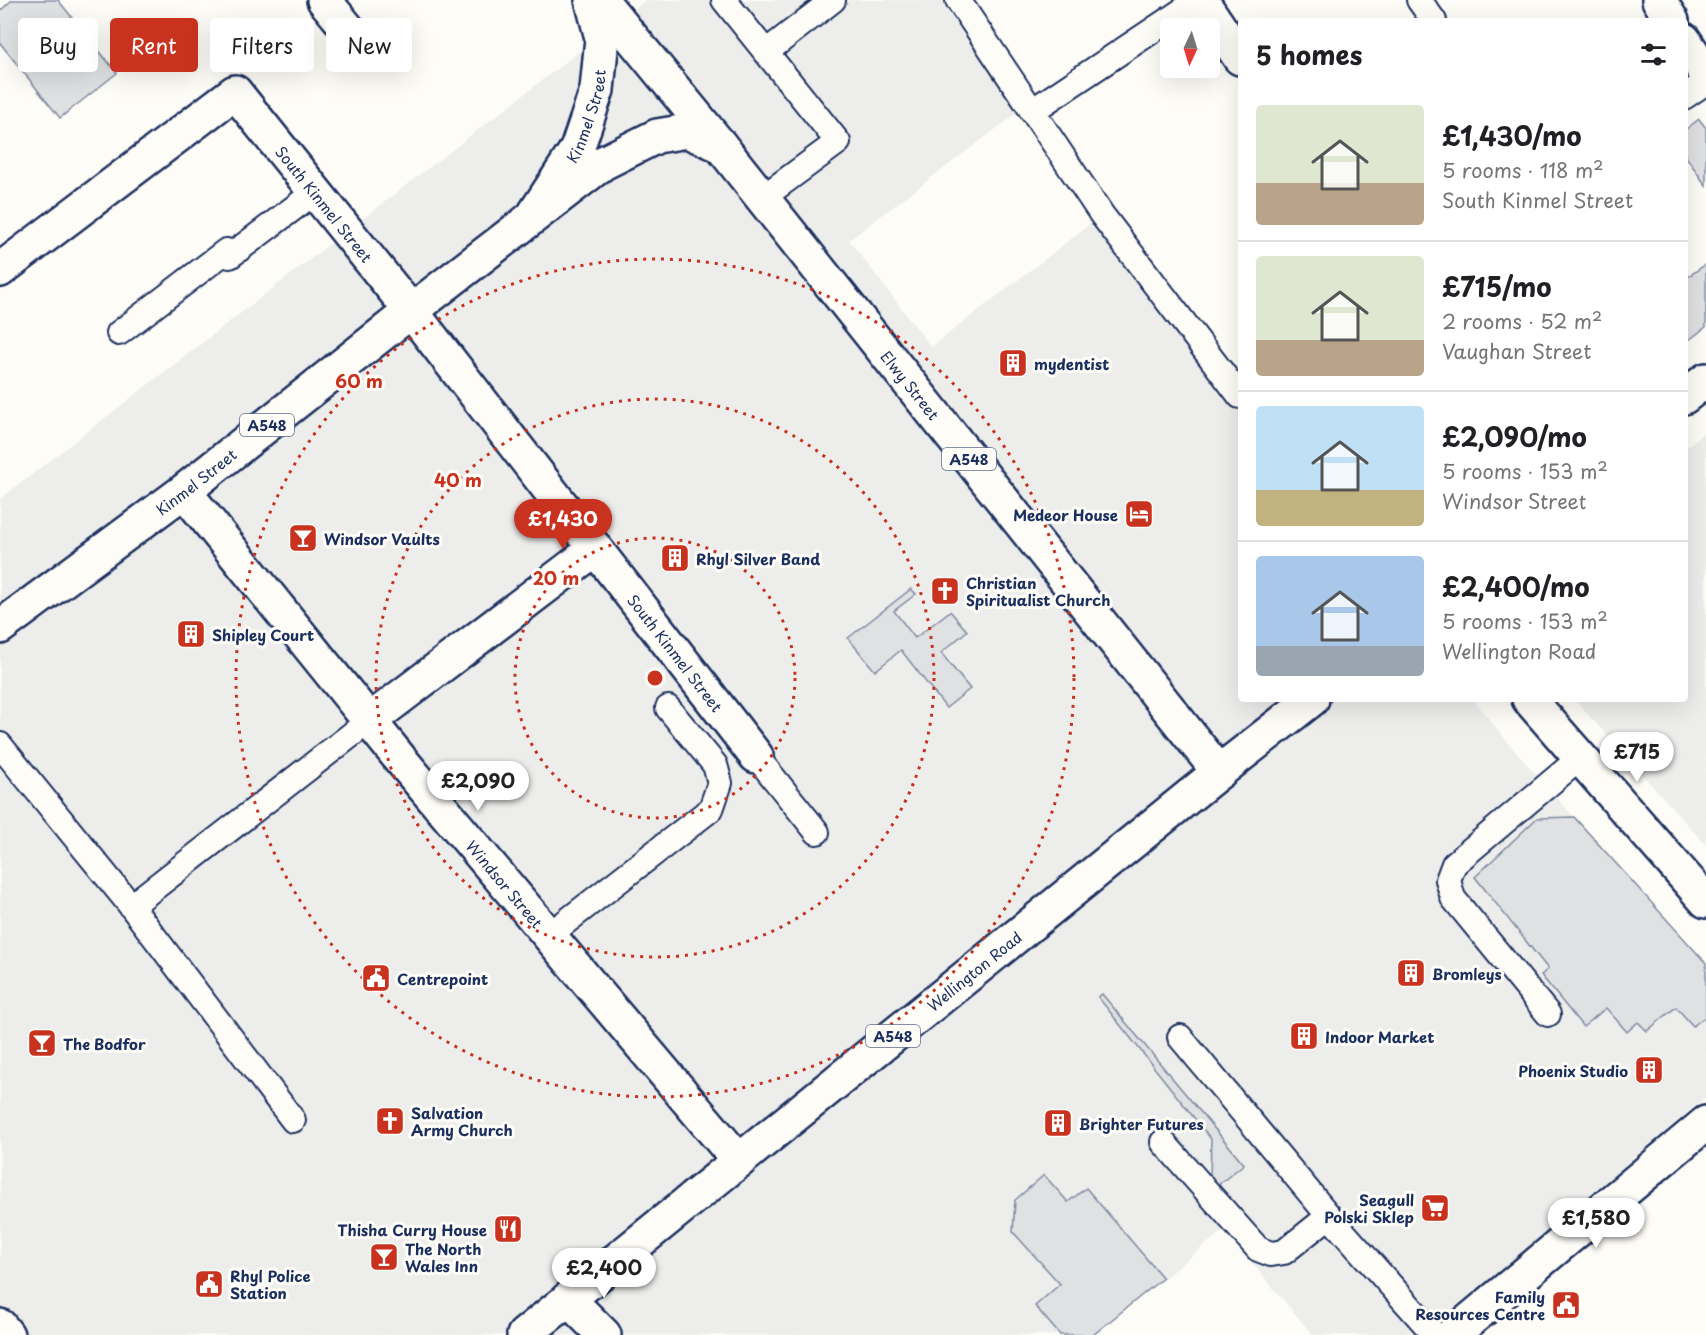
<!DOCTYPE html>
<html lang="en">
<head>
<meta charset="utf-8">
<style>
  :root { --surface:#fff; --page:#f6f6f6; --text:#202124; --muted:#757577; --line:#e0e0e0; --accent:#c8321e }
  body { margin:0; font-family:"Playpen Sans",sans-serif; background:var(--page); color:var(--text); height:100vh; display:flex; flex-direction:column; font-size:22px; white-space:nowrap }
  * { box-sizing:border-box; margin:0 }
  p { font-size:20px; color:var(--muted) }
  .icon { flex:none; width:33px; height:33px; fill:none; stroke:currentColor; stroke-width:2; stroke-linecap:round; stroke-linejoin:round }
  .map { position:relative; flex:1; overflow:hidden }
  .drawer { position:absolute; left:1238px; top:18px; width:450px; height:684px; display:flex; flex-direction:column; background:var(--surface); border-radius:6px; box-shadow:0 6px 24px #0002 }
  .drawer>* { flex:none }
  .banner { position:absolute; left:18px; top:18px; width:570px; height:54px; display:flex; gap:12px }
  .needle { width:39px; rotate:184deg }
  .controls { position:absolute; left:1160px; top:18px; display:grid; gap:12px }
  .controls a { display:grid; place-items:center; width:60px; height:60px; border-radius:6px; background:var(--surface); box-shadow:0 6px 24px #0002; font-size:30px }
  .price { position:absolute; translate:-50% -51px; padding:0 14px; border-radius:21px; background:#fff; color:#222; font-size:20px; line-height:39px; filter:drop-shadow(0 2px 3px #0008) }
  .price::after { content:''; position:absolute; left:50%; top:36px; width:18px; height:14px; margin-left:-9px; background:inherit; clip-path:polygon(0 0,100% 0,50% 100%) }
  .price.current { background:var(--accent); color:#fff }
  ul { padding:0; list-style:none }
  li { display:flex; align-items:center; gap:18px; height:150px; padding:0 18px }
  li+li { border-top:2px solid var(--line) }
  li span { display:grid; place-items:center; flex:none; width:168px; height:120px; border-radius:6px; color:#555 }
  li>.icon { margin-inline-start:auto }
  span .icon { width:72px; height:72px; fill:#fffc; stroke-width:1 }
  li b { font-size:26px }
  h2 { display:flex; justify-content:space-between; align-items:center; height:72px; padding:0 18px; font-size:26px }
  .chip { padding:0 21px; border-radius:6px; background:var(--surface); box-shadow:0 6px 24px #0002; font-size:21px; line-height:54px }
  .chip.current { background:var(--accent); color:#fff }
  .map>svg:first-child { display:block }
</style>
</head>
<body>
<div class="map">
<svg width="1706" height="1335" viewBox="0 0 1706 1335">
  <rect width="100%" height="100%" fill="#fdfcf7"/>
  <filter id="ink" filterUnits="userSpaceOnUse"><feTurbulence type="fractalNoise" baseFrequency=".0167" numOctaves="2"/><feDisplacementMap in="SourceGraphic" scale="12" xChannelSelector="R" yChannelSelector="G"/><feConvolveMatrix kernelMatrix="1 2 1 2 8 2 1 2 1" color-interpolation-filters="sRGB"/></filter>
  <g filter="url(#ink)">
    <g fill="#edeeec">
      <path d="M 646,0 L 953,0 L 1025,107 L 849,240 L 931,347 L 1098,218 L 1240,404 L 1240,699 L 1473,699 L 1509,744 L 1574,817 L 1536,818 L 1573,950 L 1646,1031 L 1676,1007 L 1693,1026 L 1706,1016 L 1706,1097 L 1423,1335 L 1313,1335 L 1224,1230 L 1093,1335 L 0,1335 L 0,499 Z"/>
      <path d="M 1706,431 L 1706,845 L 1574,699 L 1684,699 L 1685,448 Z"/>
    </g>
    <g fill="#e0e1e3" stroke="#7e88a0" stroke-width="1.5">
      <path d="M 12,0 L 58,0 L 117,73 L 60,118 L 0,43 L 0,11 Z"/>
      <path d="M 1699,119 L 1706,128 L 1706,186 L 1685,155 L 1685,130 Z"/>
      <path d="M 1706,264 L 1706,327 L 1685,343 L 1685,279 Z"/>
      <path d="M 911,589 L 916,594 L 894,611 L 915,638 L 950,611 L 967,631 L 941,653 L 970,689 L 946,708 L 901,650 L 875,671 L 848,638 Z"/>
      <path d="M 1574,817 L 1706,963 L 1706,1016 L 1693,1026 L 1676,1007 L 1647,1031 L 1638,1022 L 1627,1032 L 1606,1008 L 1583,1027 L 1541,975 L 1548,969 L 1475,877 L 1537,818 Z"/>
      <path d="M 1102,994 L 1244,1164 L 1213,1189 L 1210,1180 L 1211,1139 L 1098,997 Z"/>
      <path d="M 1044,1175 L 1068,1202 L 1086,1188 L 1163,1278 L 1093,1335 L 1060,1335 L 1035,1306 L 1060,1284 L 1013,1232 L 1015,1200 Z"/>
    </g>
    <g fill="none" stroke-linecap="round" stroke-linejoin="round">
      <g stroke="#1b2f5e" stroke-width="28">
        <g id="lane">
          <path d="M 724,0 L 838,142 L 762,198"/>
          <path d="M 958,0 L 1102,215 L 1240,396"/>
          <path d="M 1419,0 L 1434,21"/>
          <path d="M 766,52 L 833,0"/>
          <path d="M 1684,97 L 1706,82"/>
          <path d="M 1032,111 L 1198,0"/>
          <path d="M 119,333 L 226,251 L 230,256 L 315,192"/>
          <path d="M 0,745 L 131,906 L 293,1120"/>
          <path d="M 756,756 L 817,832"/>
          <path d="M 131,906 L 369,721"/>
          <path d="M 549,935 L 711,809 L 720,783 L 715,765 L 668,708"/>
          <path d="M 1548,1014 L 1453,898 L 1448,880 L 1454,864 L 1580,758"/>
          <path d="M 1180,1037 L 1329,1216 L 1435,1335"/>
          <path d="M 1163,1142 L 1258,1249 L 1271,1254 L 1284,1252 L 1329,1216"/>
        </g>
      </g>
      <g stroke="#1b2f5e" stroke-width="38">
        <g id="street">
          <path d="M 324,0 L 348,29"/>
          <path d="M 601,0 L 720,145"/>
          <path d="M 1201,0 L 1240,58"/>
          <path d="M 1659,0 L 1672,21"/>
          <path d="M 1684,40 L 1706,73"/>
          <path id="s1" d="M 535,213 L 577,149 L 597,90 L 602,38 L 592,0"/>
          <path id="s2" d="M 0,270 L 235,92 L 411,311 L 756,756"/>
          <path id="s3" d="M 184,491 L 401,760 L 739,1161"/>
          <path d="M 1529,699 L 1706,901"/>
          <path d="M 369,721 L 595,549"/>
          <path d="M 1452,1335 L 1706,1123"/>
        </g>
      </g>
      <g stroke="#1b2f5e" stroke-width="38">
        <g id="secondary">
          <path d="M 568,1299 L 604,1335"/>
          <path d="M 0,1326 L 7,1335"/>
        </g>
      </g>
      <g stroke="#1b2f5e" stroke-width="38">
        <g id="primary">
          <path d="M 1684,397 L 1706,380"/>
          <path id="s4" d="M 0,627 L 184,491 L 411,311 L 603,163 L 657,136 L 687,131 L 720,145 L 1219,772"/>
          <path id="s5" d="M 524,1335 L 1219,772 L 1312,699"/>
        </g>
      </g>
      <use href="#lane" stroke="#fdfcf7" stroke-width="24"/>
      <use href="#street" stroke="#fdfcf7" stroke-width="33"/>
      <use href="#secondary" stroke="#fdfcf7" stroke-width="33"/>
      <use href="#primary" stroke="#fdfcf7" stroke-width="33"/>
    </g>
  </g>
  <g fill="none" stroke="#c8321e" stroke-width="3" stroke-dasharray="3 6">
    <circle cx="655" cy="678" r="140"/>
    <circle cx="655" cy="678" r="279"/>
    <circle cx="655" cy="678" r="419"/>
  </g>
  <defs>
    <g id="building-square" transform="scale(1.5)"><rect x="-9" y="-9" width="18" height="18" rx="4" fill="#c8321e" stroke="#fdfcf7"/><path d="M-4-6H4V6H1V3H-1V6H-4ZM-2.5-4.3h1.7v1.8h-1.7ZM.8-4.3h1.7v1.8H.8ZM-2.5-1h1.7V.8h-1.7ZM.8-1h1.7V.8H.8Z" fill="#fff"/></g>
    <g id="hotel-square" transform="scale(1.5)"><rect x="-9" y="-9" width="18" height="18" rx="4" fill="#c8321e" stroke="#fdfcf7"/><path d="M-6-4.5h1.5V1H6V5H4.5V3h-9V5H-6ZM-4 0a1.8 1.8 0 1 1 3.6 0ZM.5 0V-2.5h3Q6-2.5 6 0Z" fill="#fff"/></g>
    <g id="bar-square" transform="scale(1.5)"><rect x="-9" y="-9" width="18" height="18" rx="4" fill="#c8321e" stroke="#fdfcf7"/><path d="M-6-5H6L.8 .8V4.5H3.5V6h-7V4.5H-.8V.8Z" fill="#fff"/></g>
    <g id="church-square" transform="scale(1.5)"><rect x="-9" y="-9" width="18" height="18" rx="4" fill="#c8321e" stroke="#fdfcf7"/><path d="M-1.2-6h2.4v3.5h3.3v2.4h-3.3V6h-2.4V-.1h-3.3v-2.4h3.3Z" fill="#fff"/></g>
    <g id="civic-square" transform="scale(1.5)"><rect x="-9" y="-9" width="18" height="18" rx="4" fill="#c8321e" stroke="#fdfcf7"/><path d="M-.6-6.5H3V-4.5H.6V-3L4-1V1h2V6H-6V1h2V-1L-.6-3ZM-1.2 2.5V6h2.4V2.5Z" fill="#fff"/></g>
    <g id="supermarket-square" transform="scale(1.5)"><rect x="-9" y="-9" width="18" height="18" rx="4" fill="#c8321e" stroke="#fdfcf7"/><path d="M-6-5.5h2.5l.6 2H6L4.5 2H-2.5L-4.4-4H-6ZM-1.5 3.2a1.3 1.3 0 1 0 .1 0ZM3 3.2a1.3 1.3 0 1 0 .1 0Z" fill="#fff"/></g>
    <g id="restaurant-square" transform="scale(1.5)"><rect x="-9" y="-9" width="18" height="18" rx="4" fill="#c8321e" stroke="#fdfcf7"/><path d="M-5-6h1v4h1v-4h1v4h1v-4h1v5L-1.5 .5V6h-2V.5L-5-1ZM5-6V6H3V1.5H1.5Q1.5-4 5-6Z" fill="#fff"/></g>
  </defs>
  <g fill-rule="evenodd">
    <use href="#building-square" x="1013" y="363"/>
    <use href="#hotel-square" x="1139" y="514"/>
    <use href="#bar-square" x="303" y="538"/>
    <use href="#building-square" x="675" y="558"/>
    <use href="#church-square" x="945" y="591"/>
    <use href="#building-square" x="191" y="634"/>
    <use href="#building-square" x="1411" y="973"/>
    <use href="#civic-square" x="376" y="978"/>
    <use href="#building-square" x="1304" y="1036"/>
    <use href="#bar-square" x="42" y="1043"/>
    <use href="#building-square" x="1649" y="1070"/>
    <use href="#church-square" x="390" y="1121"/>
    <use href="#building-square" x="1058" y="1123"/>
    <use href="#supermarket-square" x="1435" y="1208"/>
    <use href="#restaurant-square" x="508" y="1229"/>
    <use href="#bar-square" x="384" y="1257"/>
    <use href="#civic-square" x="209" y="1284"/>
    <use href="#civic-square" x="1566" y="1305"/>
  </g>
  <g text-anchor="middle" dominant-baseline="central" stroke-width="6" stroke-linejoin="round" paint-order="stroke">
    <g fill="#fdfcf7" stroke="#5f6c8c" stroke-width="1.5">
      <rect x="240" y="414" width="54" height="22" rx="4.5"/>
      <rect x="942" y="448" width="54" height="22" rx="4.5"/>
      <rect x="866" y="1025" width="54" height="22" rx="4.5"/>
    </g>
    <g font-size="14" font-weight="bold" fill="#1b2f5e">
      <text x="267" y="425">A548</text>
      <text x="969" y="459">A548</text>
      <text x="893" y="1036">A548</text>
    </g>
    <g font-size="15" fill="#1b2f5e" stroke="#fdfcf7">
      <text stroke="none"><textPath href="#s1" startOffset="111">Kinmel Street</textPath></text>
      <text stroke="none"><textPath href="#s2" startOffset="438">South Kinmel Street</textPath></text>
      <text stroke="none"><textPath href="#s4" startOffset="1194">Elwy Street</textPath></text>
      <text stroke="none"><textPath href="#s4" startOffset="244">Kinmel Street</textPath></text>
      <text stroke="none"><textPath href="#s2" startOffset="1008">South Kinmel Street</textPath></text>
      <text stroke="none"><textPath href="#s3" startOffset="507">Windsor Street</textPath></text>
      <text stroke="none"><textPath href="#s5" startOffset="579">Wellington Road</textPath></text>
    </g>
    <g font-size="15" font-weight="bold" fill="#1b2f5e" stroke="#fdfcf7" text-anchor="start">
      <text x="1034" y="363">mydentist</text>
      <text x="1118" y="514" text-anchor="end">Medeor House</text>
      <text x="324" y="538">Windsor Vaults</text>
      <text x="696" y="558">Rhyl Silver Band</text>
      <text x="966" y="582">Christian<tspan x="966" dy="17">Spiritualist Church</tspan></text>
      <text x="212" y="634">Shipley Court</text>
      <text x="1432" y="973">Bromleys</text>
      <text x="397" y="978">Centrepoint</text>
      <text x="1325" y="1036">Indoor Market</text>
      <text x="63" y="1043">The Bodfor</text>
      <text x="1628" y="1070" text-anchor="end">Phoenix Studio</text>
      <text x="411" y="1112">Salvation<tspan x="411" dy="17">Army Church</tspan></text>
      <text x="1079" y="1123">Brighter Futures</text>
      <text x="1414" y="1199" text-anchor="end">Seagull<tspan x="1414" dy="17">Polski Sklep</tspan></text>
      <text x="487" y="1229" text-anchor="end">Thisha Curry House</text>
      <text x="405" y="1248">The North<tspan x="405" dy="17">Wales Inn</tspan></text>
      <text x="230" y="1275">Rhyl Police<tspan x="230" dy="17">Station</tspan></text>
      <text x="1545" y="1296" text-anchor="end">Family<tspan x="1545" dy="17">Resources Centre</tspan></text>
    </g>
  </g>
  <circle cx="655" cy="678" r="9" fill="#c8321e" stroke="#fdfcf7" stroke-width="3"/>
  <g font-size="18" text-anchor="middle" font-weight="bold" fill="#c8321e" stroke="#fdfcf7" stroke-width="6" stroke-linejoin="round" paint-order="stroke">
    <text x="359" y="388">60 m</text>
    <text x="458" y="487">40 m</text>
    <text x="556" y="585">20 m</text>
  </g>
</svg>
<div class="controls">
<a><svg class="needle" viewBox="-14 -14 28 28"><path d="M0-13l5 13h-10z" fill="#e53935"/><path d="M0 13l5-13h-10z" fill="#757577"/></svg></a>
</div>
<b class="price current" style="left:563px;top:550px">£1,430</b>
<b class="price" style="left:1637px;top:783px">£715</b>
<b class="price" style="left:478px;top:812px">£2,090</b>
<b class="price" style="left:1596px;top:1249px">£1,580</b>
<b class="price" style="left:604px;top:1299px">£2,400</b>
<div class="banner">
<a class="chip">Buy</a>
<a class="chip current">Rent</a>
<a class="chip">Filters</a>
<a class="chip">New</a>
</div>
<section class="drawer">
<h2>5 homes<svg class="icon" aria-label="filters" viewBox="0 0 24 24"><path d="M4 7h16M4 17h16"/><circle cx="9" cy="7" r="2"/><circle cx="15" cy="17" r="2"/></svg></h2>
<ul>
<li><span style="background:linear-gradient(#dfe7d0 65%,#b9a48a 0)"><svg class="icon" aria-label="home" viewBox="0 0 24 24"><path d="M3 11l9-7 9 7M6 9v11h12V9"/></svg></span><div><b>£1,430/mo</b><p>5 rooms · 118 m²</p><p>South Kinmel Street</p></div></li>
<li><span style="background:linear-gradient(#dfe7d0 70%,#b9a48a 0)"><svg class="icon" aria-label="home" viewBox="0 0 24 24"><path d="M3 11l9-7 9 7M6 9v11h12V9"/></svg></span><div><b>£715/mo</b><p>2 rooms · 52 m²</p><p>Vaughan Street</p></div></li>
<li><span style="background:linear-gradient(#bfe0f5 70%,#c2b280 0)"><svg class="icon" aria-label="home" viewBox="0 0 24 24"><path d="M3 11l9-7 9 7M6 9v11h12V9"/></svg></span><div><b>£2,090/mo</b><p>5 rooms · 153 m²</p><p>Windsor Street</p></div></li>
<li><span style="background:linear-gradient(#a9c7e8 75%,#9aa5b1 0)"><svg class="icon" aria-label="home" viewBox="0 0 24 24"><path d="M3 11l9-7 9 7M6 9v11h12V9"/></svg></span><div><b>£2,400/mo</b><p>5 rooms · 153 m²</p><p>Wellington Road</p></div></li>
</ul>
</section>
</div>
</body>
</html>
